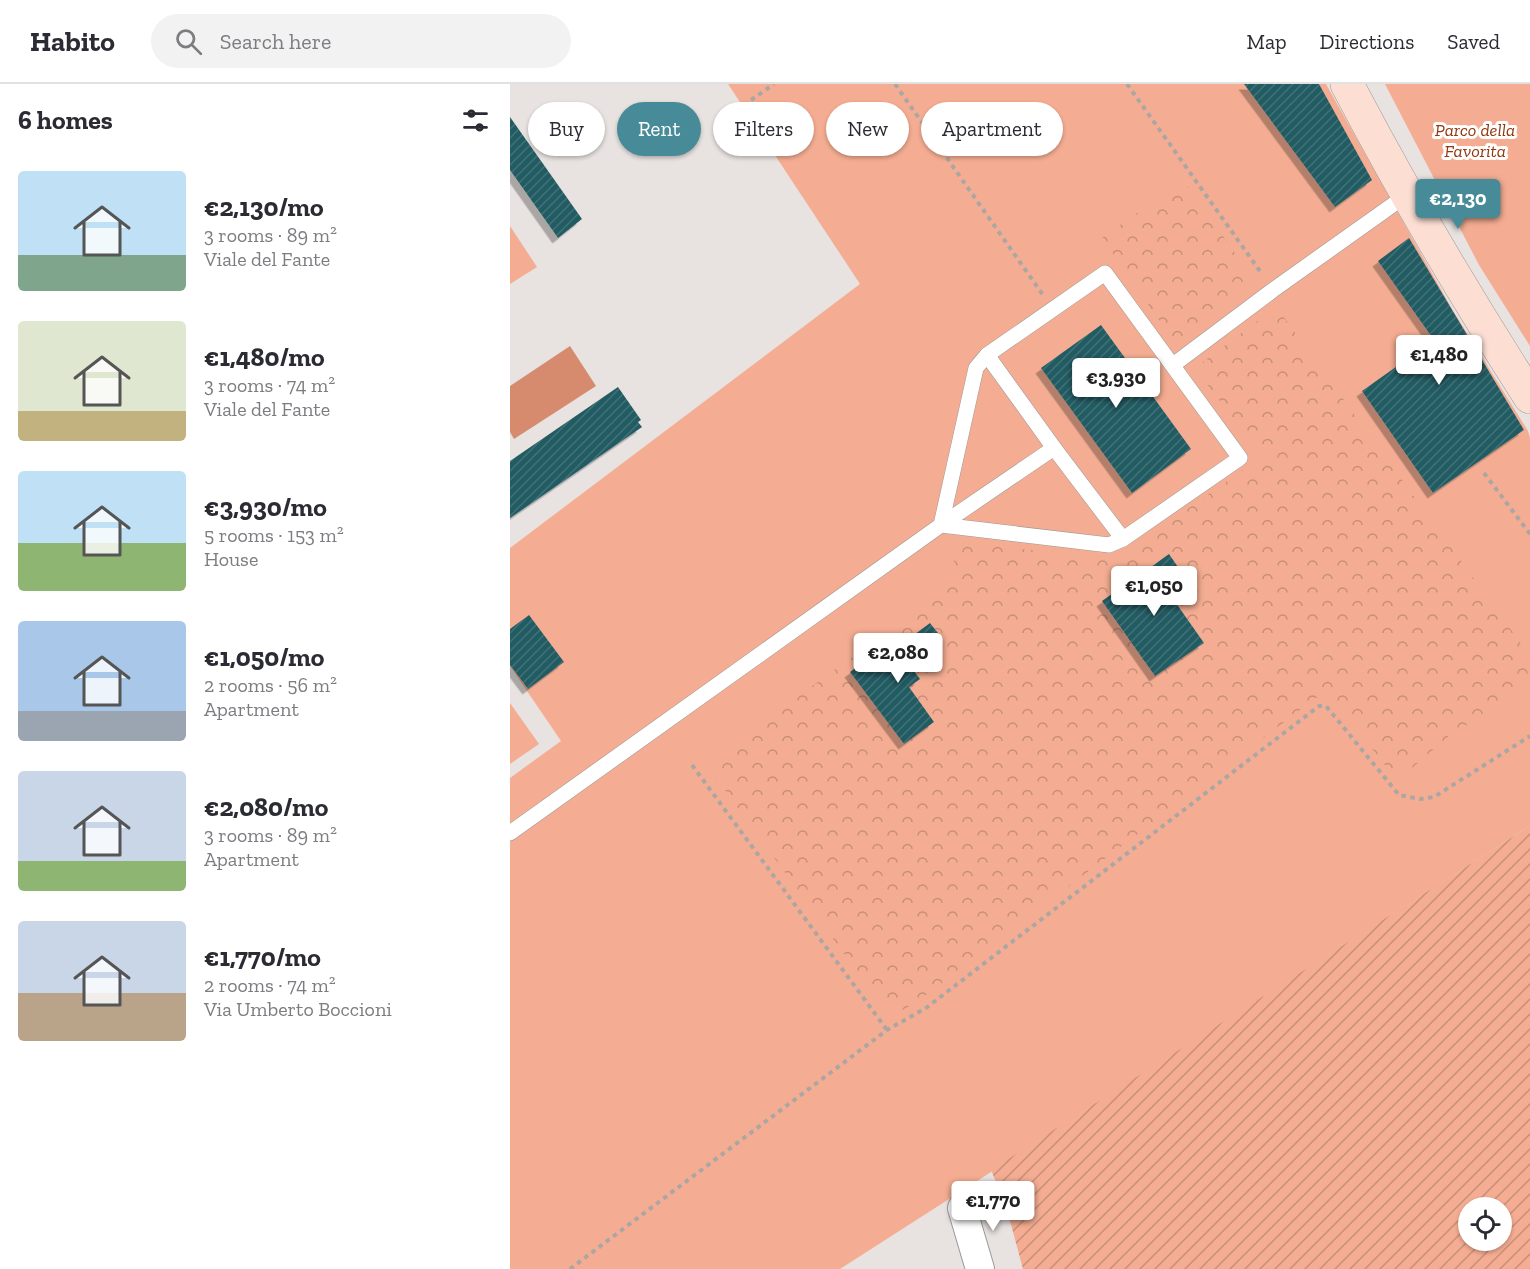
<!DOCTYPE html>
<html lang="en">
<head>
<meta charset="utf-8">
<style>
  :root { --surface:#fff; --page:#f2f2f3; --text:#2b2b33; --muted:#7c7c81; --line:#e1e1e2; --accent:#468b97 }
  body { margin:0; font-family:"Zilla Slab",serif; background:var(--page); color:var(--text); height:100vh; display:flex; flex-direction:column; font-size:22px; white-space:nowrap }
  * { box-sizing:border-box; margin:0 }
  p { font-size:20px; color:var(--muted) }
  .icon { flex:none; width:33px; height:33px; fill:none; stroke:currentColor; stroke-width:2; stroke-linecap:round; stroke-linejoin:round }
  .map { position:relative; flex:1; overflow:hidden }
  .sheet { display:flex; flex-direction:column; background:var(--surface); width:510px }
  .sheet>* { flex:none }
  .top-card { position:absolute; left:18px; top:18px; width:570px; height:54px; display:flex; gap:12px }
  .buttons { position:absolute; left:948px; top:1113px; display:grid; gap:12px }
  .buttons a { display:grid; place-items:center; width:54px; height:54px; border-radius:50%; background:var(--surface); box-shadow:0 2px 4px #0004; font-size:30px }
  .price { position:absolute; translate:-50% -51px; padding:0 14px; border-radius:6px; background:#fff; color:#222; font-size:20px; line-height:39px; filter:drop-shadow(0 2px 3px #0008) }
  .price::after { content:''; position:absolute; left:50%; top:36px; width:18px; height:14px; margin-left:-9px; background:inherit; clip-path:polygon(0 0,100% 0,50% 100%) }
  .price.current { background:var(--accent); color:#fff }
  ul { padding:0; list-style:none }
  li { display:flex; align-items:center; gap:18px; height:150px; padding:0 18px }
  li span { display:grid; place-items:center; flex:none; width:168px; height:120px; border-radius:6px; color:#555 }
  li>.icon { margin-inline-start:auto }
  span .icon { width:72px; height:72px; fill:#fffc; stroke-width:1 }
  li b { font-size:26px }
  h2 { display:flex; justify-content:space-between; align-items:center; height:72px; padding:0 18px; font-size:26px }
  .tag { padding:0 21px; border-radius:27px; background:var(--surface); box-shadow:0 2px 4px #0004; font-size:21px; line-height:54px }
  .tag.current { background:var(--accent); color:#fff }
  header { display:flex; align-items:center; gap:36px; box-sizing:border-box; height:84px; padding:0 30px; background:var(--surface); border-bottom:2px solid var(--line) }
  header strong { font-size:28px }
  nav { display:flex; gap:33px; margin-inline-start:auto; font-size:21px }
  .search { width:420px; height:54px; background:var(--page); display:flex; align-items:center; gap:15px; box-sizing:border-box; padding:0 21px; border-radius:33px; color:var(--muted); font-size:22px }
  main { display:flex; flex:1; min-height:0 }
  .map>svg:first-child { display:block }
</style>
</head>
<body>
<header>
<strong>Habito</strong>
<div class="search"><svg class="icon" aria-label="search" viewBox="0 0 24 24"><circle cx="10" cy="10" r="6"/><path d="M15 15l6 6"/></svg>Search here</div>
<nav><a>Map</a><a>Directions</a><a>Saved</a></nav>
</header>
<main>
<section class="sheet">
<h2>6 homes<svg class="icon" aria-label="filters" viewBox="0 0 24 24"><path d="M4 7h16M4 17h16"/><circle cx="9" cy="7" r="2"/><circle cx="15" cy="17" r="2"/></svg></h2>
<ul>
<li><span style="background:linear-gradient(#bfe0f5 70%,#7fa58c 0)"><svg class="icon" aria-label="home" viewBox="0 0 24 24"><path d="M3 11l9-7 9 7M6 9v11h12V9"/></svg></span><div><b>€2,130/mo</b><p>3 rooms · 89 m²</p><p>Viale del Fante</p></div></li>
<li><span style="background:linear-gradient(#dfe7d0 75%,#c2b280 0)"><svg class="icon" aria-label="home" viewBox="0 0 24 24"><path d="M3 11l9-7 9 7M6 9v11h12V9"/></svg></span><div><b>€1,480/mo</b><p>3 rooms · 74 m²</p><p>Viale del Fante</p></div></li>
<li><span style="background:linear-gradient(#bfe0f5 60%,#8fb573 0)"><svg class="icon" aria-label="home" viewBox="0 0 24 24"><path d="M3 11l9-7 9 7M6 9v11h12V9"/></svg></span><div><b>€3,930/mo</b><p>5 rooms · 153 m²</p><p>House</p></div></li>
<li><span style="background:linear-gradient(#a9c7e8 75%,#9aa5b1 0)"><svg class="icon" aria-label="home" viewBox="0 0 24 24"><path d="M3 11l9-7 9 7M6 9v11h12V9"/></svg></span><div><b>€1,050/mo</b><p>2 rooms · 56 m²</p><p>Apartment</p></div></li>
<li><span style="background:linear-gradient(#c9d6e8 75%,#8fb573 0)"><svg class="icon" aria-label="home" viewBox="0 0 24 24"><path d="M3 11l9-7 9 7M6 9v11h12V9"/></svg></span><div><b>€2,080/mo</b><p>3 rooms · 89 m²</p><p>Apartment</p></div></li>
<li><span style="background:linear-gradient(#c9d6e8 60%,#b9a48a 0)"><svg class="icon" aria-label="home" viewBox="0 0 24 24"><path d="M3 11l9-7 9 7M6 9v11h12V9"/></svg></span><div><b>€1,770/mo</b><p>2 rooms · 74 m²</p><p>Via Umberto Boccioni</p></div></li>
</ul>
</section>
<div class="map">
<svg width="1020" height="1185" viewBox="0 0 1020 1185">
  <defs>
    <pattern id="forest-crowns" width="20" height="18" patternUnits="userSpaceOnUse" patternTransform="scale(1.5)"><rect width="20" height="18" fill="#f4ad92"/><path d="M2 6a3 3 0 1 1 6 0M12 15a3 3 0 1 1 6 0" fill="none" stroke="#c78e78"/></pattern>
    <pattern id="garden-furrows" width="10" height="10" patternUnits="userSpaceOnUse" patternTransform="scale(1.5)"><rect width="10" height="10" fill="#f4ad92"/><path d="M-1 1l2-2M0 10L10 0M9 11l2-2" fill="none" stroke="#c78e78"/></pattern>
    <pattern id="building-hatch" width="6" height="6" patternUnits="userSpaceOnUse" patternTransform="scale(1.5)"><rect width="6" height="6" fill="#235b64"/><path d="M-1 1l2-2M0 6l6-6M5 7l2-2" fill="none" stroke="#437077"/></pattern>
    <filter id="shadow"><feDropShadow dx="-5.5" dy="5.5" stdDeviation="0" flood-color="#0004"/></filter>
  </defs>
  <rect width="100%" height="100%" fill="#e8e2e0"/>
  <g fill="#f4ad92">
    <path d="M 218,0 L 816,0 L 942,225 L 1018,347 L 1020,354 L 1020,742 L 330,1185 L 0,1185 L 0,694 L 51,657 L 0,582 L 0,464 L 350,200 Z"/>
    <path d="M 875,0 L 1020,0 L 1020,262 L 969,181 Z"/>
    <path d="M 0,142 L 27,183 L 0,200 Z"/>
    <path d="M 0,619 L 29,660 L 0,680 Z"/>
  </g>
  <g fill="url(#forest-crowns)">
    <path d="M 669,99 L 675,99 L 743,194 L 742,202 L 671,255 L 660,252 L 592,154 Z"/>
    <path d="M 763,225 L 770,228 L 1020,572 L 1020,605 L 941,650 L 894,691 L 882,690 L 820,611 L 814,611 L 806,614 L 411,915 L 391,927 L 380,929 L 372,922 L 199,684 L 198,678 L 452,493 L 434,458 L 590,472 L 605,471 L 622,464 L 751,373 L 688,288 L 693,278 Z"/>
  </g>
  <path fill="url(#garden-furrows)" fill-rule="evenodd" d="M 1020,742 L 1020,1185 L 513,1185 L 496,1122 L 481,1086 ZM 958,1124 L 992,1124 L 992,1156 L 958,1156 Z"/>
  <path fill="#d68b6f" d="M 60,262 L 86,302 L 4,355 L 0,348 L 0,302 Z"/>
  <g fill="url(#building-hatch)" filter="url(#shadow)">
    <path d="M 734,0 L 809,0 L 862,96 L 825,123 Z"/>
    <path d="M 0,33 L 72,135 L 48,154 L 0,86 Z"/>
    <path d="M 899,154 L 1014,346 L 923,409 L 852,307 L 924,256 L 868,177 Z"/>
    <path d="M 591,241 L 681,365 L 622,409 L 531,284 Z"/>
    <path d="M 108,303 L 131,336 L 128,338 L 132,343 L 0,434 L 0,377 Z"/>
    <path d="M 659,470 L 672,489 L 654,502 L 694,559 L 645,592 L 592,517 L 619,498 L 618,497 L 633,486 L 634,488 Z"/>
    <path d="M 19,531 L 54,578 L 18,605 L 0,581 L 0,545 Z"/>
    <path d="M 420,539 L 431,553 L 398,579 L 410,595 L 399,603 L 424,638 L 394,660 L 340,588 L 372,564 L 377,571 Z"/>
  </g>
  <g fill="none" stroke-linecap="round" stroke-linejoin="round">
    <g stroke="#9d9896" stroke-width="16">
      <g id="lane">
        <path d="M 595,189 L 730,374 L 613,455 L 599,461 L 431,441 L 466,284 L 477,271 Z"/>
        <path d="M 477,271 L 544,364 L 613,455"/>
        <path d="M 663,281 L 763,206 L 898,110"/>
        <path d="M 0,749 L 431,441 L 544,364"/>
      </g>
    </g>
    <g stroke="#9d9896" stroke-width="30">
      <path id="street" d="M 452,1124 L 470,1185"/>
    </g>
    <g stroke="#9d9896" stroke-width="34">
      <path id="secondary" d="M 837,0 C 893,107 955,212 1020,313"/>
    </g>
    <g stroke="#aba6a4" stroke-width="4" stroke-dasharray="4.5 4.5" stroke-linecap="butt">
      <path d="M 385,0 L 533,211"/>
      <path d="M 617,0 L 752,190"/>
      <path d="M 241,16 L 264,0"/>
      <path d="M 974,389 L 1020,450"/>
      <path d="M 182,681 L 377,946"/>
      <path d="M 60,1185 L 377,946 L 416,924 L 809,622 L 816,622 L 889,711 L 910,715 L 924,713 L 1020,652"/>
    </g>
    <use href="#lane" stroke="#fff" stroke-width="15"/>
    <use href="#street" stroke="#fff" stroke-width="28"/>
    <use href="#secondary" stroke="#fcded3" stroke-width="33"/>
  </g>
  <g text-anchor="middle" dominant-baseline="central" stroke-width="6" stroke-linejoin="round" paint-order="stroke">
    <g font-size="18" font-style="italic" fill="#90380e" stroke="#fff">
      <text x="965" y="46">Parco della<tspan x="965" dy="21">Favorita</tspan></text>
    </g>
  </g>
</svg>
<div class="buttons">
<a><svg class="icon" aria-label="locate" viewBox="0 0 24 24"><circle cx="12" cy="12" r="6"/><path d="M12 2v4M12 18v4M2 12h4M18 12h4"/></svg></a>
</div>
<b class="price current" style="left:948px;top:146px">€2,130</b>
<b class="price" style="left:929px;top:302px">€1,480</b>
<b class="price" style="left:606px;top:325px">€3,930</b>
<b class="price" style="left:644px;top:533px">€1,050</b>
<b class="price" style="left:388px;top:600px">€2,080</b>
<b class="price" style="left:483px;top:1148px">€1,770</b>
<div class="top-card">
<a class="tag">Buy</a>
<a class="tag current">Rent</a>
<a class="tag">Filters</a>
<a class="tag">New</a>
<a class="tag">Apartment</a>
</div>
</div>
</main>
</body>
</html>
